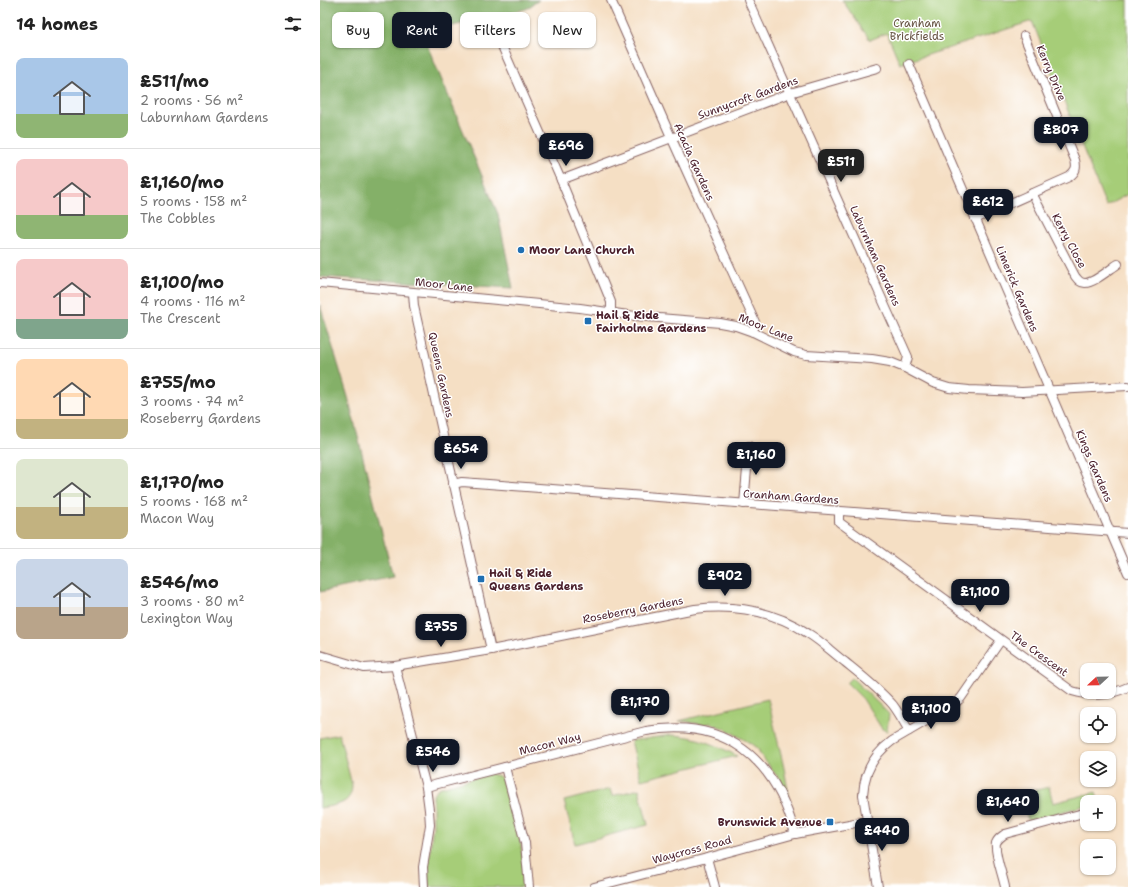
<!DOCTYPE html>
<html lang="en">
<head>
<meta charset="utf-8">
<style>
  :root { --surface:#fff; --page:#f6f6f6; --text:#222; --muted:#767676; --line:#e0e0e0; --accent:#111827 }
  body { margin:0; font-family:"Shantell Sans",sans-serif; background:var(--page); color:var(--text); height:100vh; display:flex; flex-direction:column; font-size:15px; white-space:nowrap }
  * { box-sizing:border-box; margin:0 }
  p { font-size:13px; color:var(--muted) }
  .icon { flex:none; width:22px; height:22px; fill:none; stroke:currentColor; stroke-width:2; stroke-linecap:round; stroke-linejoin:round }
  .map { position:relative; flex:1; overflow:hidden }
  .drawer { display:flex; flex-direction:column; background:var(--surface); width:320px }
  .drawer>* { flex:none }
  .banner { position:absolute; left:12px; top:12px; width:380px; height:36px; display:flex; gap:8px }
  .needle { width:26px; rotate:248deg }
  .fabs { position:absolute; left:760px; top:663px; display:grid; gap:8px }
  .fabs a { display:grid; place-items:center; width:36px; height:36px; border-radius:8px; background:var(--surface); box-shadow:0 1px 3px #0004; font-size:20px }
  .price { position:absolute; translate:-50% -34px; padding:0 9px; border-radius:8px; background:var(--accent); color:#fff; font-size:13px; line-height:26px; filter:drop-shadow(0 1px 2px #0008) }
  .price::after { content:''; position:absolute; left:50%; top:24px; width:12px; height:9px; margin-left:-6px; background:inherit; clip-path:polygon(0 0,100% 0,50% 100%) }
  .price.current { background:#222; color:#fff }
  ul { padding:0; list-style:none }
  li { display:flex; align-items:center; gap:12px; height:100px; padding:0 16px }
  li+li { border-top:1px solid var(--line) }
  li span { display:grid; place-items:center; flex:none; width:112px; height:80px; border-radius:8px; color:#555 }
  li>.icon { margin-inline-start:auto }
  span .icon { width:48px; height:48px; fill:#fffc; stroke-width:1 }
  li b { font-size:17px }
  h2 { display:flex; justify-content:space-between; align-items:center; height:48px; padding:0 16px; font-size:17px }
  .chip { padding:0 14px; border-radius:8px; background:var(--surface); box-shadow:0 1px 3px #0004; font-size:14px; line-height:36px }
  .chip.current { background:var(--accent); color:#fff }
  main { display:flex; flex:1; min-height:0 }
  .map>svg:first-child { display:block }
</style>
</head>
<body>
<main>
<section class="drawer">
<h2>14 homes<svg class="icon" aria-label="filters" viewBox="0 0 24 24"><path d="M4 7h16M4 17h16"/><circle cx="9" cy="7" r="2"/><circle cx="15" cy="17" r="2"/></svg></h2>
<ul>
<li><span style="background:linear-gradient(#a9c7e8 70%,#8fb573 0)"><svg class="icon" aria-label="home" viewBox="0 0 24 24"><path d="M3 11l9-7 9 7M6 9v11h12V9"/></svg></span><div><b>£511/mo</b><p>2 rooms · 56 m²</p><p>Laburnham Gardens</p></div></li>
<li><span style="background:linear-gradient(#f6c9c9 70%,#8fb573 0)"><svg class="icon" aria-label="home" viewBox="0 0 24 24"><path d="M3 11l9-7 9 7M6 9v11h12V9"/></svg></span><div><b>£1,160/mo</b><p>5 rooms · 158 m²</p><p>The Cobbles</p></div></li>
<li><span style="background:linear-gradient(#f6c9c9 75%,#7fa58c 0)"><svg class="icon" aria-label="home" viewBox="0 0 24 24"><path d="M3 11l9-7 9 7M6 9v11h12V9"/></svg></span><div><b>£1,100/mo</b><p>4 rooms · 116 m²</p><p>The Crescent</p></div></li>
<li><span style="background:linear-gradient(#ffd9b3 75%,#c2b280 0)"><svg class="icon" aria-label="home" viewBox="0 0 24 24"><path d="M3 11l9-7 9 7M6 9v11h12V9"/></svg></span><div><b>£755/mo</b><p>3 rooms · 74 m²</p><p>Roseberry Gardens</p></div></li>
<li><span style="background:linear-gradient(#dfe7d0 60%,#c2b280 0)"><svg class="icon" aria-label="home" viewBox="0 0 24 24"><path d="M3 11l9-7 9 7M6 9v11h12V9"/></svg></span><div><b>£1,170/mo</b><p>5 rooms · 168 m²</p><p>Macon Way</p></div></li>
<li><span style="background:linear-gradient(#c9d6e8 60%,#b9a48a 0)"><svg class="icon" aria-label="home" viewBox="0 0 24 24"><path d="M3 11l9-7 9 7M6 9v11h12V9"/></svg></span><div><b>£546/mo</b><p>3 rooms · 80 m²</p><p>Lexington Way</p></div></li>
</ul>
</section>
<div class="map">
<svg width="808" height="887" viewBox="0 0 808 887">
  <rect width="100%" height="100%" fill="#fff"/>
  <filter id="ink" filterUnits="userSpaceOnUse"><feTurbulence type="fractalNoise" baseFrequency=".025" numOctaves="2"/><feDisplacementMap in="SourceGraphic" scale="8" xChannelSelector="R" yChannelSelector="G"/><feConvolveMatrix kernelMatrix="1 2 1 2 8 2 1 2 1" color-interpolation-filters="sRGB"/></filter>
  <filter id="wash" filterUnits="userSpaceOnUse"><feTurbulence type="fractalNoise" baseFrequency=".012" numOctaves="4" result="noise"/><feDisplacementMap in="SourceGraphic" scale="16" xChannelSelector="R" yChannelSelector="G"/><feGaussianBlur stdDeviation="0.9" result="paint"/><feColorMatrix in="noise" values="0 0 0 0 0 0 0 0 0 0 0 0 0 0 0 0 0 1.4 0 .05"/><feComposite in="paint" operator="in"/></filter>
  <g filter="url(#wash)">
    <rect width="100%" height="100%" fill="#f5dfc4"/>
    <g fill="#a6cd78" stroke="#787652">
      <path d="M 522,0 L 808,0 L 808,194 L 786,206 L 712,21 L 580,64 L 567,33 L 550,40 Z"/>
      <path d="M 532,678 L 569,714 L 567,731 L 562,729 L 543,699 L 527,683 Z"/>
      <path d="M 448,699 L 464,768 L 469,796 L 468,797 L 460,780 L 440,754 L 438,749 L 430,743 L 406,729 L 390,723 L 383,725 L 370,722 L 359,721 Z"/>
      <path d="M 19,734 L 32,785 C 32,805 16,805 0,808 L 0,738 Z"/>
      <path d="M 351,735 C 376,736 395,744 417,756 L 321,780 L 311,741 Z"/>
      <path d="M 172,773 L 173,775 C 183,774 184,784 186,793 L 188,792 L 201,845 L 205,882 L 203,886 L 201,887 L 108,887 L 108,868 L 113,825 L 113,795 L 118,788 Z"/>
      <path d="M 729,787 L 733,803 L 776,792 L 778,799 L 776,802 L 767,802 L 767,805 L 708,821 L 701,794 Z"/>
      <path d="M 290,789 L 292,796 L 319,789 L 328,825 L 255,844 L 244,801 Z"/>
    </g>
    <g fill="#84b068" stroke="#67684a">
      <path d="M 0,0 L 219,0 L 206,9 L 102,33 L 178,214 L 193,288 L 0,277 Z"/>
      <path d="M 0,305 L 28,397 L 73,577 L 0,592 Z"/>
    </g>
  </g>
  <g filter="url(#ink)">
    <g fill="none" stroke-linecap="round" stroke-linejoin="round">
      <g stroke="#866261" stroke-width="10">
        <g id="minor">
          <path d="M 291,0 L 351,137 L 435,322 L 433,332"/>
          <path d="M 428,0 L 588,357 L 585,368"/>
          <path d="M 174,28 L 241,180 L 291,302 L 291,313"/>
          <path d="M 589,64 L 808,573"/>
          <path d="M 241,180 L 470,93 L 557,68"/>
          <path d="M 712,193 L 755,276 C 758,280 760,283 765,283 C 774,283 790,269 798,264"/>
          <path d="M 655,219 L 749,177 C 756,172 757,168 755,160 L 704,36"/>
          <path d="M 0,283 L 260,308 L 315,316 L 400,323 L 416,326 L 433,332 L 474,352 L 486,355 L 552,359 L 570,362 L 585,368 L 613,383 L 629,388 L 649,390 L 702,392 L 808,386"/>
          <path d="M 93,293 L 94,306 L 171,650"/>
          <path d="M 133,484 L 142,482 L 808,533"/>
          <path d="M 424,504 L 429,446"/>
          <path d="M 519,511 L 519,522 L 752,691 C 772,697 788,696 808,687"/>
          <path d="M 0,655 L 44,668 L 75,666 L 171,650 L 375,609 C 417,604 454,611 489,634 C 502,642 513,653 525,662 C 541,675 559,689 573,705 C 579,713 584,722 589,731"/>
          <path d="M 75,666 L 106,787 L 109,810 L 110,825 L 103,867 L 104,887"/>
          <path d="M 185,767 L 205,843 L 209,887"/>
          <path d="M 106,787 L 326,731 C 405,717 455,758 475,834"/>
          <path d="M 387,858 L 395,887"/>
          <path d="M 274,887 L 387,858 L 475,834 L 546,821"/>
          <path d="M 558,887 L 543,795 C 544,772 553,755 572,741 L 632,706 L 641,698 L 681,640"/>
          <path d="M 685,887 C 683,876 674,853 676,843 C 678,838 681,837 685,834 L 767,812"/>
        </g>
      </g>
      <use href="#minor" stroke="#fff" stroke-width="8"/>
    </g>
  </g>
  <g fill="#1f6fb2" stroke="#fff" stroke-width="1.5">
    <circle cx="201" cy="250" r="4"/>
    <rect x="264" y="317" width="8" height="8" rx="2"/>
    <rect x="157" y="575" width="8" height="8" rx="2"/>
    <rect x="506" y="818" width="8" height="8" rx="2"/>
  </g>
  <g text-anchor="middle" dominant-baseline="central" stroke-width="3" stroke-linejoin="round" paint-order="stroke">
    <g font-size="11" fill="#665342" stroke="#fff">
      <text x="597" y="23">Cranham<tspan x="597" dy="13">Brickfields</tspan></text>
    </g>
    <g font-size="11" fill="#4a1f2b" stroke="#fff">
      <text transform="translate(731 73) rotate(67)">Kerry Drive</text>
      <text transform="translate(428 98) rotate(-20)">Sunnycroft Gardens</text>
      <text transform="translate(374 162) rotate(66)">Acacia Gardens</text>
      <text transform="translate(749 241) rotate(62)">Kerry Close</text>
      <text transform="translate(555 256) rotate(66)">Laburnham Gardens</text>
      <text transform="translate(124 285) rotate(6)">Moor Lane</text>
      <text transform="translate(697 289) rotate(67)">Limerick Gardens</text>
      <text transform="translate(446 328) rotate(22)">Moor Lane</text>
      <text transform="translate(121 375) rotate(78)">Queens Gardens</text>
      <text transform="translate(774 466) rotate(67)">Kings Gardens</text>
      <text transform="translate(471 497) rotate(4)">Cranham Gardens</text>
      <text transform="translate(313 610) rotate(-11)">Roseberry Gardens</text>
      <text transform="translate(719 654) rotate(36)">The Crescent</text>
      <text transform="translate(230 744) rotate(-14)">Macon Way</text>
      <text transform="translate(372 850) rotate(-15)">Waycross Road</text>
    </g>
    <g font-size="11" font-weight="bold" fill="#4a1f2b" stroke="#fff" text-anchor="start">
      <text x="209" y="250">Moor Lane Church</text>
      <text x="276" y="315">Hail &amp; Ride<tspan x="276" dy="13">Fairholme Gardens</tspan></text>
      <text x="169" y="573">Hail &amp; Ride<tspan x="169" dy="13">Queens Gardens</tspan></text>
      <text x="502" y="822" text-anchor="end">Brunswick Avenue</text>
    </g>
  </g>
</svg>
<div class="fabs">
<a><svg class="needle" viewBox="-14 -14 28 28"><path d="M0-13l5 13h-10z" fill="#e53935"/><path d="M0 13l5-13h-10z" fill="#767676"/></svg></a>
<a><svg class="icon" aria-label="locate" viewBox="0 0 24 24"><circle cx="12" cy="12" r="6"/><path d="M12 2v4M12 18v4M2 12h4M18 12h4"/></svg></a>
<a><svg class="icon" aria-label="layers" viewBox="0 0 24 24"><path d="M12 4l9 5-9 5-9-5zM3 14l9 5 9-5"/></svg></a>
<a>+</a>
<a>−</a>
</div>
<b class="price" style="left:741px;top:151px">£807</b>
<b class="price" style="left:246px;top:167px">£696</b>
<b class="price current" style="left:521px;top:183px">£511</b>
<b class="price" style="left:668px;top:223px">£612</b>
<b class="price" style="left:141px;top:470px">£654</b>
<b class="price" style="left:436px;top:476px">£1,160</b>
<b class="price" style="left:405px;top:597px">£902</b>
<b class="price" style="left:660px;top:613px">£1,100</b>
<b class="price" style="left:121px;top:648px">£755</b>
<b class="price" style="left:320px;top:723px">£1,170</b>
<b class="price" style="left:611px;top:730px">£1,100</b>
<b class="price" style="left:113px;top:773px">£546</b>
<b class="price" style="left:688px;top:823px">£1,640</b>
<b class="price" style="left:562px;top:852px">£440</b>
<div class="banner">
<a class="chip">Buy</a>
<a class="chip current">Rent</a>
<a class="chip">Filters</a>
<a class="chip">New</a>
</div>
</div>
</main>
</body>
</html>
